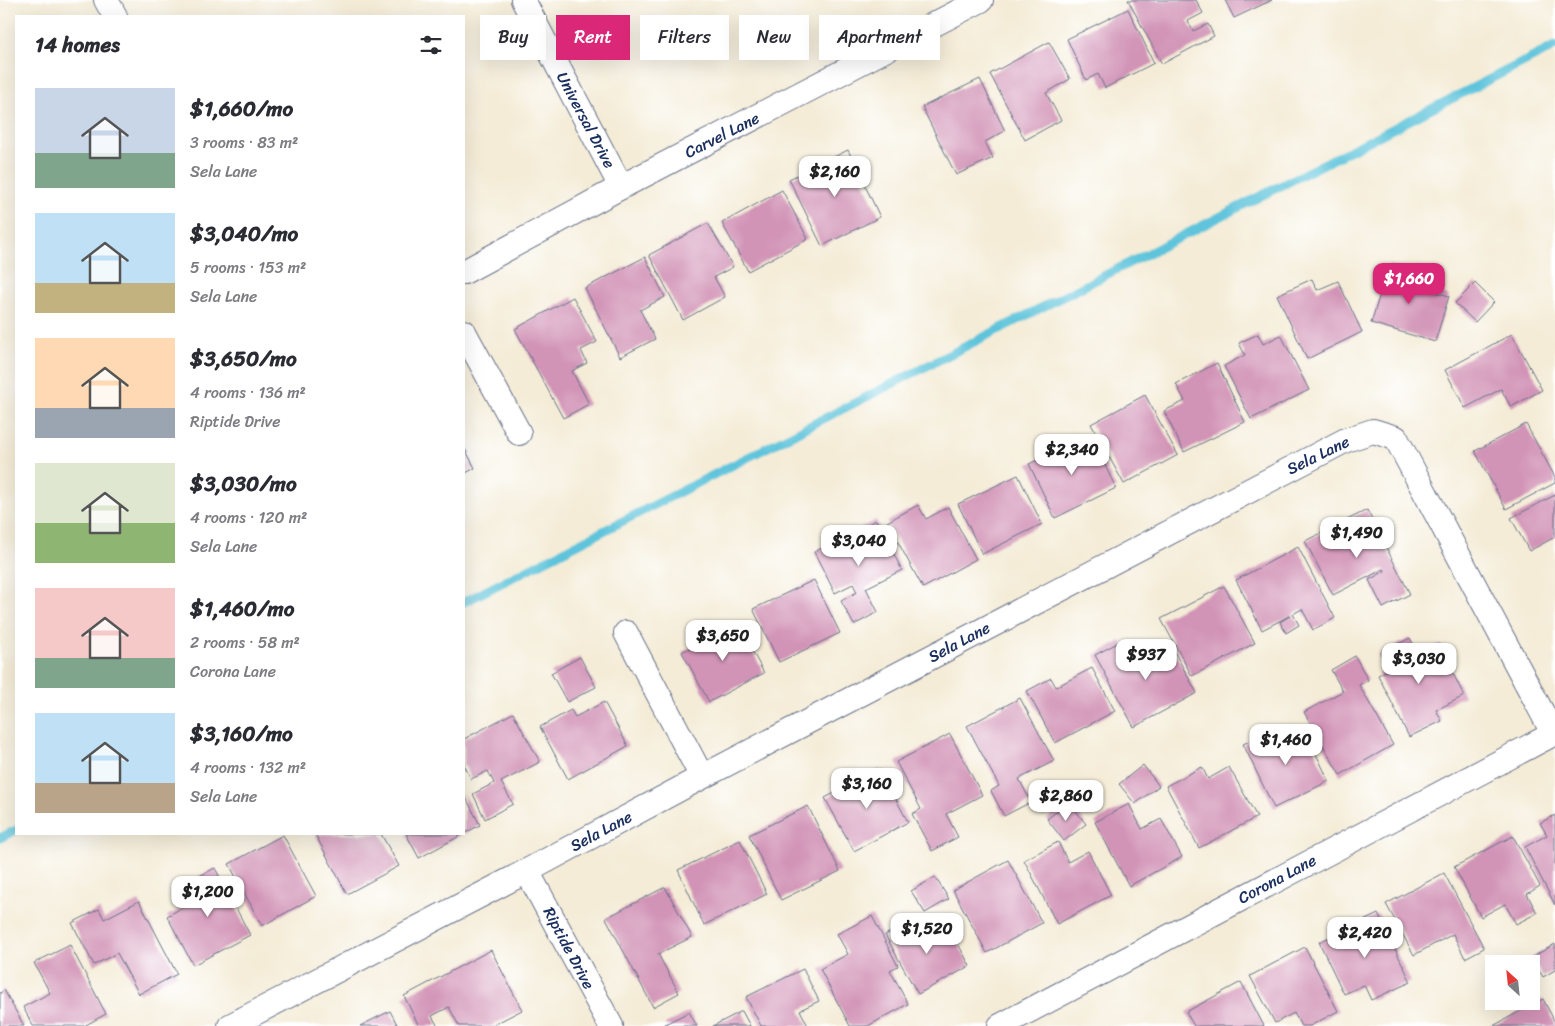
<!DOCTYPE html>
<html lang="en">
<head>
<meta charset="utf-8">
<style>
  :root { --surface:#fff; --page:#f2f2f3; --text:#2b2b33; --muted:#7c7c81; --accent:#db2777 }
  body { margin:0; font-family:Sriracha,sans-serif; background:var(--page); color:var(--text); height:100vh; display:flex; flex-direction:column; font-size:19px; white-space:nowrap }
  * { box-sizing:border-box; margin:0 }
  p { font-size:16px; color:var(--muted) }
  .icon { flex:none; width:28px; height:28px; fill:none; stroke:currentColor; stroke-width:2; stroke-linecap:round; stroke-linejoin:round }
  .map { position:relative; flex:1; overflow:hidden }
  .panel { position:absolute; left:15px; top:15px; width:450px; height:820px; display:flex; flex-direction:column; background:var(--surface); border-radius:0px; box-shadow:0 5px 20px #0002 }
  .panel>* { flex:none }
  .banner { position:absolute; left:480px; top:15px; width:475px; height:45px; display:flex; gap:10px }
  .needle { width:32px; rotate:333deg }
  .fabs { position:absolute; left:1485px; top:955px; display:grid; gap:10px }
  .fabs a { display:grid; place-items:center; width:55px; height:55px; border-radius:0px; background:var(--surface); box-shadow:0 5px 20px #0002; font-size:25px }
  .price { position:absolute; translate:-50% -42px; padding:0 11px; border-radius:10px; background:#fff; color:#222; font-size:16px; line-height:32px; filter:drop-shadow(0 1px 2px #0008) }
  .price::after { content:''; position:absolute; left:50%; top:30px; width:15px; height:11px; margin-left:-8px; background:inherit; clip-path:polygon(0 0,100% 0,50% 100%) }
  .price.current { background:var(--accent); color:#fff }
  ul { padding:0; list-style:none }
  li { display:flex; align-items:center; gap:15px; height:125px; padding:0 20px }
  li span { display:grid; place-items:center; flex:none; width:140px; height:100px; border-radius:0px; color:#555 }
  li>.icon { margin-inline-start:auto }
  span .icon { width:60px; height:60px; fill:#fffc; stroke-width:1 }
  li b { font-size:21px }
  h2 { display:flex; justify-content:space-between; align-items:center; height:60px; padding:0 20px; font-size:21px }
  .pill { padding:0 18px; border-radius:0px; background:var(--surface); box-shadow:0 5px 20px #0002; font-size:18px; line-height:45px }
  .pill.current { background:var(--accent); color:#fff }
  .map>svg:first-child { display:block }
</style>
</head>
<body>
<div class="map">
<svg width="1555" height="1026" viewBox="0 0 1555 1026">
  <rect width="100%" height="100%" fill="#fff"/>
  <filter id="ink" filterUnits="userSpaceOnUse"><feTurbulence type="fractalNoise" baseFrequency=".02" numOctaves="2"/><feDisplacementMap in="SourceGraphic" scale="10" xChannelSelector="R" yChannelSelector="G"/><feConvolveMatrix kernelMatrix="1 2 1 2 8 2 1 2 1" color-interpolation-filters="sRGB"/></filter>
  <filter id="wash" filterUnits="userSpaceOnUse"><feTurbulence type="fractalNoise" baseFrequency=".0096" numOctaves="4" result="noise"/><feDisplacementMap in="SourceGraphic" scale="20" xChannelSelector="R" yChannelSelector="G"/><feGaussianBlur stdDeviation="1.12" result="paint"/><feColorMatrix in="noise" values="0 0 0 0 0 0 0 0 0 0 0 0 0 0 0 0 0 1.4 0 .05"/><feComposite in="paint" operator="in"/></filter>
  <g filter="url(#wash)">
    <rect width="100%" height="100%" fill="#f4ecd7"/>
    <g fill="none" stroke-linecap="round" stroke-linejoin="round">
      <g stroke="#5ec4db" stroke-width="9">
        <path d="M 464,602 L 1555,46"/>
        <path d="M 0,838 L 16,830"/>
      </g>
    </g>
    <g id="blocks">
      <g fill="#d193b6">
        <path d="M 1128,0 L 1196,0 L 1203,13 L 1188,21 L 1193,31 L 1208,24 L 1214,36 L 1162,64 Z"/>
        <path d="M 1225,0 L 1272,0 L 1234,18 Z"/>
        <path d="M 1128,9 L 1154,63 L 1105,88 L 1098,74 L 1086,80 L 1067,39 Z"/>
        <path d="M 1049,42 L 1070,79 L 1046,93 L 1061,120 L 1025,140 L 990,74 Z"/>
        <path d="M 980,79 L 1005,131 L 985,142 L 993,158 L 956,175 L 922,107 Z"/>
        <path d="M 848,150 L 880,217 L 822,246 L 789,179 Z"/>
        <path d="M 782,190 L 808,239 L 748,271 L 722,223 Z"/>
        <path d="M 708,223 L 733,267 L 714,277 L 725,297 L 683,320 L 649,255 Z"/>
        <path d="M 645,257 L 665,297 L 640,310 L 655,339 L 620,357 L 585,288 Z"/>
        <path d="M 1389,265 L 1425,276 L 1421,288 L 1449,296 L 1435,342 L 1371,323 Z"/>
        <path d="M 1312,279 L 1317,290 L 1338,281 L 1362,332 L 1307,359 L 1277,295 Z"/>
        <path d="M 1475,283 L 1494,302 L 1475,322 L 1455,303 Z"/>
        <path d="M 573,297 L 597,342 L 581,350 L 587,363 L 572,371 L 589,404 L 563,418 L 515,329 Z"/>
        <path d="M 1258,334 L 1263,344 L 1281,335 L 1309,390 L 1251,419 L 1224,366 L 1245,355 L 1239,343 Z"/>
        <path d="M 1512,334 L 1542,390 L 1511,407 L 1501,389 L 1465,408 L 1445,370 Z"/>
        <path d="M 1217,363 L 1245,422 L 1184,452 L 1164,411 L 1185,401 L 1176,384 Z"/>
        <path d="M 1145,395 L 1178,455 L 1124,484 L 1091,424 Z"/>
        <path d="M 1526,424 L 1555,477 L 1555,483 L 1506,509 L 1475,451 Z"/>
        <path d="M 1090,435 L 1116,488 L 1055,518 L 1029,464 Z"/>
        <path d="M 464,447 L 475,468 L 464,474 Z"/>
        <path d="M 1018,475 L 1042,524 L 982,554 L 958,504 Z"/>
        <path d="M 1555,495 L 1555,537 L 1529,551 L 1511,518 Z"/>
        <path d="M 918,505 L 926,519 L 948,507 L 976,559 L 923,588 L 887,522 Z"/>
        <path d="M 1367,510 L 1410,594 L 1383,608 L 1369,580 L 1385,571 L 1384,569 L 1333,595 L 1305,541 Z"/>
        <path d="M 876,520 L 902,570 L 866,588 L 878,612 L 854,625 L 841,601 L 857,592 L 853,584 L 835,593 L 814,552 Z"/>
        <path d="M 1298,547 L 1335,618 L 1313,630 L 1302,609 L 1293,614 L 1299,625 L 1286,633 L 1280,622 L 1291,615 L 1262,630 L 1236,580 Z"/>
        <path d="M 814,580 L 840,633 L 779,662 L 753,609 Z"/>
        <path d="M 1224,586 L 1255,643 L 1192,676 L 1161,619 Z"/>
        <path d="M 737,623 L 764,673 L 709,702 L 682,652 Z"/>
        <path d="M 1410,638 L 1419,655 L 1439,644 L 1464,696 L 1436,710 L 1442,721 L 1409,737 L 1378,675 L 1388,670 L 1380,653 Z"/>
        <path d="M 1121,641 L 1134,664 L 1170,644 L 1197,693 L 1134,727 L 1095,655 Z"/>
        <path d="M 1355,656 L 1368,680 L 1359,685 L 1393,745 L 1340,775 L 1304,712 L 1343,691 L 1331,670 Z"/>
        <path d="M 580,657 L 596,687 L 567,702 L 551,673 Z"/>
        <path d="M 1092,668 L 1115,711 L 1055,743 L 1027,691 L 1051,678 L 1056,687 Z"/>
        <path d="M 1020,698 L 1054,761 L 1019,779 L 1031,802 L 1004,816 L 991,791 L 999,786 L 967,726 Z"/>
        <path d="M 604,702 L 628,746 L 568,779 L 540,727 L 571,710 L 575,717 Z"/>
        <path d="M 513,713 L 540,762 L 501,782 L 513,804 L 485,819 L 473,794 L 494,783 L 488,771 L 471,779 L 464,765 L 464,739 Z"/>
        <path d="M 1304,729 L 1329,781 L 1274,808 L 1243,744 L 1268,733 L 1274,744 Z"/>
        <path d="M 950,734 L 982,795 L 946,814 L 958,837 L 932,851 L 912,814 L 921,809 L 896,762 Z"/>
        <path d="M 1143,765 L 1159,786 L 1135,804 L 1119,784 Z"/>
        <path d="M 1202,767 L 1208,779 L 1229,767 L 1257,817 L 1199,848 L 1166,786 Z"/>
        <path d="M 880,769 L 908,822 L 854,851 L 825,798 Z"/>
        <path d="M 464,794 L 480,825 L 419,858 L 406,834 L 464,834 Z"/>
        <path d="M 1069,802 L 1086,824 L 1064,841 L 1047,819 Z"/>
        <path d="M 1129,804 L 1142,829 L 1161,819 L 1182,857 L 1129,886 L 1095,822 Z"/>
        <path d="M 808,806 L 840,871 L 781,900 L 749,835 Z"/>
        <path d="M 1555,815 L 1555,905 L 1525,847 L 1547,835 L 1540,823 Z"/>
        <path d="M 315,834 L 381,834 L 399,866 L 347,894 Z"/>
        <path d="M 283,835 L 316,896 L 262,926 L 229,864 Z"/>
        <path d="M 1513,836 L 1540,886 L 1527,894 L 1537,913 L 1516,924 L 1505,904 L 1481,917 L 1454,867 Z"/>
        <path d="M 740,840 L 767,894 L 704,925 L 678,870 Z"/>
        <path d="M 1058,842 L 1068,862 L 1088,851 L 1111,895 L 1057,924 L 1024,860 Z"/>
        <path d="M 1008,860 L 1042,923 L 987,953 L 953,890 Z"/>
        <path d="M 215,868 L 250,935 L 193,965 L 167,916 L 191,903 L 182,885 Z"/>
        <path d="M 1444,873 L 1484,948 L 1465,958 L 1453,934 L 1414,955 L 1386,904 Z"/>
        <path d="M 935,877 L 949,899 L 925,913 L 911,891 Z"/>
        <path d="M 665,887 L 692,937 L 658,954 L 679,993 L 653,1007 L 606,918 Z"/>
        <path d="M 139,901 L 177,974 L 139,994 L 117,953 L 94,965 L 72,923 L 99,909 L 104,919 Z"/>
        <path d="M 1378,914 L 1411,982 L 1371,1000 L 1364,985 L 1344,994 L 1319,942 Z"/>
        <path d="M 872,916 L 898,966 L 890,970 L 908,1004 L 868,1026 L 850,1026 L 820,969 L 848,954 L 837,934 Z"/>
        <path d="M 917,918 L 928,938 L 949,927 L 970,966 L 918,994 L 885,935 Z"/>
        <path d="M 1555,944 L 1555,970 L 1543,977 L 1531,958 Z"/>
        <path d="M 70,945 L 106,1014 L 84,1026 L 33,1026 L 23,1007 L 50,993 L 34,963 Z"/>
        <path d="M 1305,947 L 1338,1011 L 1310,1026 L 1301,1026 L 1294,1013 L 1275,1023 L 1250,976 Z"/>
        <path d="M 491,950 L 522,1010 L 491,1026 L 459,1026 L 449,1007 L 432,1016 L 437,1025 L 434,1026 L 419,1026 L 404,996 Z"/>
        <path d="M 803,969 L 819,1001 L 800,1010 L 808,1026 L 761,1026 L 746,997 Z"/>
        <path d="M 1241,982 L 1264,1026 L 1194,1026 L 1186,1012 Z"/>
        <path d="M 4,990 L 24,1026 L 0,1026 L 0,993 Z"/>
        <path d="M 1543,999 L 1555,1022 L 1555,1026 L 1493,1026 Z"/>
        <path d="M 390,1011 L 398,1026 L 360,1026 Z"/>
        <path d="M 742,1011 L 750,1026 L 713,1026 Z"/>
        <path d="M 689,1012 L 697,1026 L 666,1026 L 665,1024 Z"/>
      </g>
    </g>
  </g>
  <g filter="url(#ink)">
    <use href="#blocks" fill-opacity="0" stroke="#677188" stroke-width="1"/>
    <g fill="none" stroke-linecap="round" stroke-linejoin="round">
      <g stroke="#677188" stroke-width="26">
        <g id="minor">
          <path d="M 106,0 L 115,16"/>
          <path d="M 523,0 L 621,187"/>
          <path d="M 464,272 L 621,187 L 981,0"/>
          <path d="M 464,332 L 519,433"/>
          <path d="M 626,633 L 702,777"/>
          <path d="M 527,871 L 611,1026"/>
          <path d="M 230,1026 L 527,871 L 702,777 L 1346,440 L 1373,431 L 1396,438 L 1553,733"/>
          <path d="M 1000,1026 L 1555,733"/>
        </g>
      </g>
      <use href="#minor" stroke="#fff" stroke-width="24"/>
    </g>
  </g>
  <g text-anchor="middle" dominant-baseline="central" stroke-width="4" stroke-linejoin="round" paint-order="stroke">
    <g font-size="16" fill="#1b2f5e" stroke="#fff">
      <text transform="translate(586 120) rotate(62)">Universal Drive</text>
      <text transform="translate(722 135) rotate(-27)">Carvel Lane</text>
      <text transform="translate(1318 455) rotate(-26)">Sela Lane</text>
      <text transform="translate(959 642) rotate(-28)">Sela Lane</text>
      <text transform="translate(601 831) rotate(-28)">Sela Lane</text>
      <text transform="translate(1277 879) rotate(-28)">Corona Lane</text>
      <text transform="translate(569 948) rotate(62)">Riptide Drive</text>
    </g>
  </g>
</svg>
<div class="fabs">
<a><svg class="needle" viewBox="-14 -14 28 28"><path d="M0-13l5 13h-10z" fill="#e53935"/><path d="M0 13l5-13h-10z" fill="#7c7c81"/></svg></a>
</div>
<b class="price" style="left:835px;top:198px">$2,160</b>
<b class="price current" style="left:1409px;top:305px">$1,660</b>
<b class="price" style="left:1072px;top:476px">$2,340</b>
<b class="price" style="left:1357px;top:559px">$1,490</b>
<b class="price" style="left:859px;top:567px">$3,040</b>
<b class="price" style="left:723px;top:662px">$3,650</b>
<b class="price" style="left:1146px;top:681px">$937</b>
<b class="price" style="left:1419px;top:685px">$3,030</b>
<b class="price" style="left:1286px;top:766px">$1,460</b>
<b class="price" style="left:867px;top:810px">$3,160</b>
<b class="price" style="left:1066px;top:822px">$2,860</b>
<b class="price" style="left:208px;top:918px">$1,200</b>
<b class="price" style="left:927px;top:955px">$1,520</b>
<b class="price" style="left:1365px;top:959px">$2,420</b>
<div class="banner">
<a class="pill">Buy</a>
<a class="pill current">Rent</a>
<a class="pill">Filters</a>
<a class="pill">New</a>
<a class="pill">Apartment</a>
</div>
<section class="panel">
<h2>14 homes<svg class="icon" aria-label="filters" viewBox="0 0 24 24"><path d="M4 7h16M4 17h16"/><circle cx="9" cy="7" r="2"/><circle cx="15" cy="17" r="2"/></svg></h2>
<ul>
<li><span style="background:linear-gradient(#c9d6e8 65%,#7fa58c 0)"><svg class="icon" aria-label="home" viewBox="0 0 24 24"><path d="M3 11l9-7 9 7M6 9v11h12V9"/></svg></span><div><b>$1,660/mo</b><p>3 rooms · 83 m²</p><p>Sela Lane</p></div></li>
<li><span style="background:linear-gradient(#bfe0f5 70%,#c2b280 0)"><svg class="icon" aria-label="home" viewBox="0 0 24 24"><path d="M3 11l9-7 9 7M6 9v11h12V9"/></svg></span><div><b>$3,040/mo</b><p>5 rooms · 153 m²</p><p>Sela Lane</p></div></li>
<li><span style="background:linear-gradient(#ffd9b3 70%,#9aa5b1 0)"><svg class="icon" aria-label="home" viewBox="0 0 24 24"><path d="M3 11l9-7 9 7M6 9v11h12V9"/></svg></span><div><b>$3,650/mo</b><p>4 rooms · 136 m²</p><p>Riptide Drive</p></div></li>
<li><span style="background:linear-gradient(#dfe7d0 60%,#8fb573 0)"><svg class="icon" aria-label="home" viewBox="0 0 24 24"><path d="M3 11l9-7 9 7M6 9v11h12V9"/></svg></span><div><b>$3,030/mo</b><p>4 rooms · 120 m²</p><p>Sela Lane</p></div></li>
<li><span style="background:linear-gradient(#f6c9c9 70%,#7fa58c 0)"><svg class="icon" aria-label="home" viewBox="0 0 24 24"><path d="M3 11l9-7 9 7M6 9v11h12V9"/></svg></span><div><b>$1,460/mo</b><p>2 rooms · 58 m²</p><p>Corona Lane</p></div></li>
<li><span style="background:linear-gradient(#bfe0f5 70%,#b9a48a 0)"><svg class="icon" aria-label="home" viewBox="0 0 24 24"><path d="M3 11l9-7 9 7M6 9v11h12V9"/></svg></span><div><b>$3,160/mo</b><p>4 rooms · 132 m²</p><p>Sela Lane</p></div></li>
</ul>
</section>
</div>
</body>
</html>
